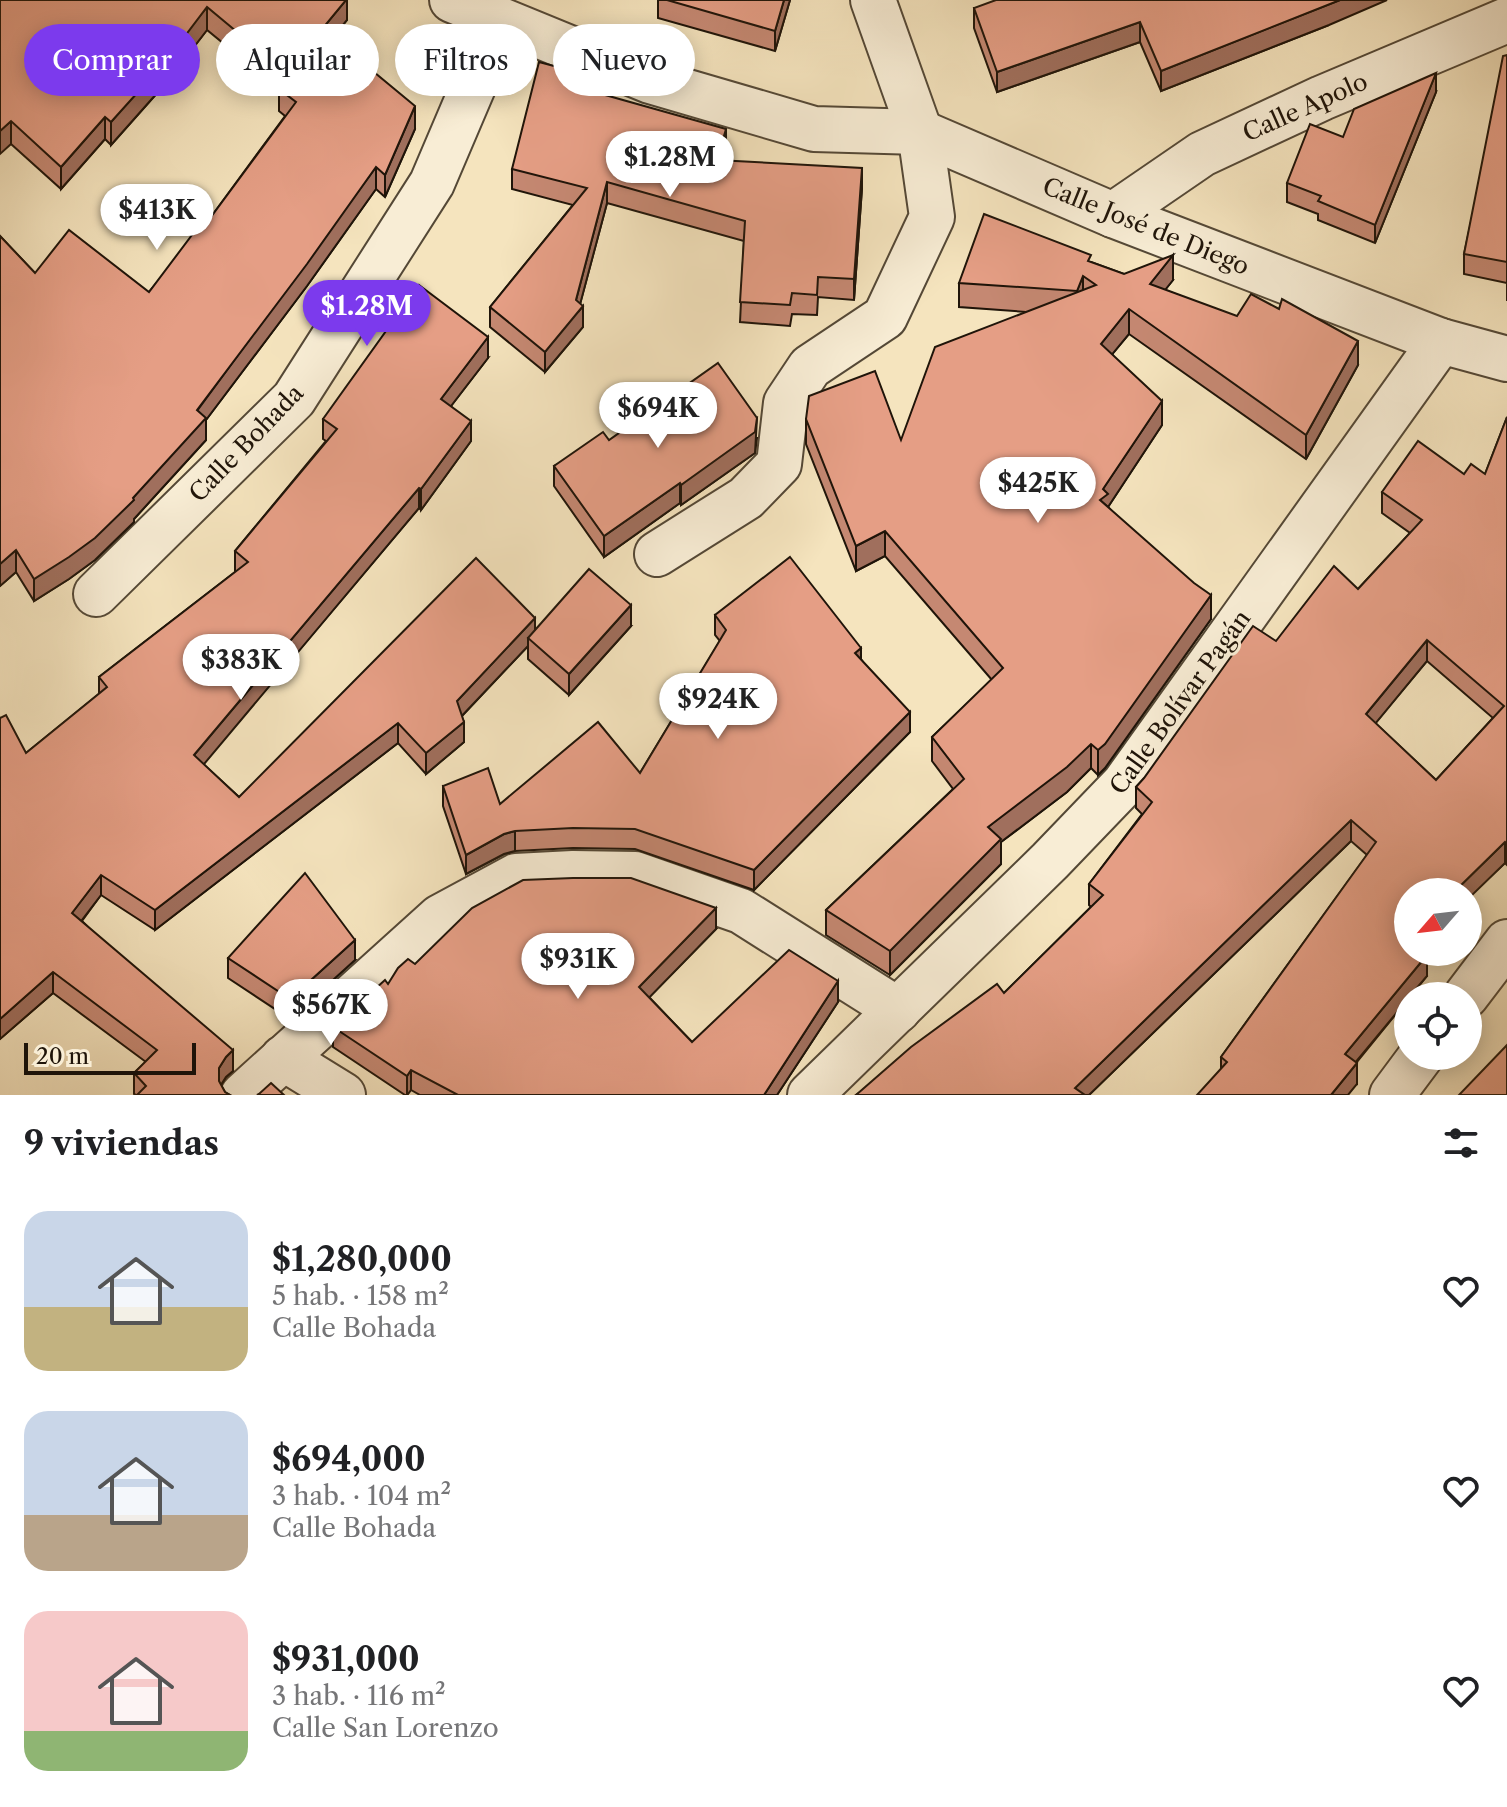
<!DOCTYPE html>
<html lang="es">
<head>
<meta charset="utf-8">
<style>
  :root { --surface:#fff; --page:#f2f2f2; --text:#202124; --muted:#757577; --accent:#7c3aed }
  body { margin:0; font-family:"Libre Caslon Text",serif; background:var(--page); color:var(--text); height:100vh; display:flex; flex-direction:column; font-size:30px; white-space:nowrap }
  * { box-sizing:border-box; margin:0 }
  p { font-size:26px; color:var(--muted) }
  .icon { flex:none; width:44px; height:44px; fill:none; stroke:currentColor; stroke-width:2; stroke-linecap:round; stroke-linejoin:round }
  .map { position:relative; height:1095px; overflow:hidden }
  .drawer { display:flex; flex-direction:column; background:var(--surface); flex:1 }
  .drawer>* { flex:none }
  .guide { position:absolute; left:24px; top:24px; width:800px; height:72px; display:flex; gap:16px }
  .needle { width:52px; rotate:242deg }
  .buttons { position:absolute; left:1394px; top:878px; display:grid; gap:16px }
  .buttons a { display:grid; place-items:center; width:88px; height:88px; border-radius:50%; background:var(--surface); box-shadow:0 4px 20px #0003; font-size:40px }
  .scale { position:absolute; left:24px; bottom:20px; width:172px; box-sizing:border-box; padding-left:8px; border:4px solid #1f1409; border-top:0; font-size:22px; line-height:28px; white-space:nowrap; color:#1f1409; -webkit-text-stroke:6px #f8edd5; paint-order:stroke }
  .price { position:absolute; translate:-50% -68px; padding:0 18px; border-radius:28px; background:#fff; color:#222; font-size:26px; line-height:52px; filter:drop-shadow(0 2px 4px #0008) }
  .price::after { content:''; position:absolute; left:50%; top:48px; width:24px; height:18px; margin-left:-12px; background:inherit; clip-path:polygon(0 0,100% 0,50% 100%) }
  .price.current { background:var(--accent); color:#fff }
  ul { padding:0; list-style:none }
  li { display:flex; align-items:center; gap:24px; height:200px; padding:0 24px }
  li span { display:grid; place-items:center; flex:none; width:224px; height:160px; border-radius:24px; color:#555 }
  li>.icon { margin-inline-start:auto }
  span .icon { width:96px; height:96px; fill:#fffc; stroke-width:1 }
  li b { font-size:34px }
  h2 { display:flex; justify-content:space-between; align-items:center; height:96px; padding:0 24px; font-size:34px }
  .pill { padding:0 28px; border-radius:36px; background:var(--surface); box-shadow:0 4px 20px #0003; font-size:28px; line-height:72px }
  .pill.current { background:var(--accent); color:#fff }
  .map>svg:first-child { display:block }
</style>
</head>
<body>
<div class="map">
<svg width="1507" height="1095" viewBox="0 0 1507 1095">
  <rect width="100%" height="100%" fill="#f5e4be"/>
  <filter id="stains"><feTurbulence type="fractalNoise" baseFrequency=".0025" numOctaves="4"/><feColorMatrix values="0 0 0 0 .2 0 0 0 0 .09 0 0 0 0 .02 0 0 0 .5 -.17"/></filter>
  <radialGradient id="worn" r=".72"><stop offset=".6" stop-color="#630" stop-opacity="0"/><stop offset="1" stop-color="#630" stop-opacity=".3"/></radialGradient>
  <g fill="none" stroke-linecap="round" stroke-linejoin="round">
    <g stroke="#544836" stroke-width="48">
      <g id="street">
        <path d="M 452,0 L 650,81 L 814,129 L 920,132 L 1113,215 L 1441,341 L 1507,359"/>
        <path d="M 1113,215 L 1202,154 L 1322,98 L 1507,20"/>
        <path d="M 657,554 L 746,498 L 779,464 L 786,403 L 810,367 L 885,317 L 932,217 L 920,132 L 873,0"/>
        <path d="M 96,594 L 294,399 L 432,183 L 484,61 L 491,15"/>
        <path d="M 1466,996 L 1507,942"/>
        <path d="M 283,1058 L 343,1095"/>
        <path d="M 243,1095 L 440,917 L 516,876 L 573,873 L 635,874 L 741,911 L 898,1010"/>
        <path d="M 810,1095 L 1050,861 L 1124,784 L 1441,341"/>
        <path d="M 1392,1095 L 1421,1056"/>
      </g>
    </g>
    <use href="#street" stroke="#f8edd5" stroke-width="44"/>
  </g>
  <g fill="#c58872" stroke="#1f1409" stroke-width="2" fill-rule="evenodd">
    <path d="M 0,0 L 347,0 L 347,20 L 333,38 L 415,129 L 385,197 L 376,189 L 307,286 L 206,420 L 206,440 L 134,519 L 134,522 L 95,560 L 69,579 L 34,601 L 16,572 L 0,586 L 0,236 L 35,273 L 149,292 L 205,225 L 285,116 L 279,111 L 279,89 L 207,30 L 166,83 L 111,145 L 105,139 L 61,189 L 11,144 Z"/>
    <path d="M 658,0 L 790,0 L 775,51 L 658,18 Z"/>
    <path d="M 974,8 L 1329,25 L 1161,91 L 1140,42 L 997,92 L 974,28 Z"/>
    <path d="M 1507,55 L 1507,301 L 1507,283 L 1464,274 L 1464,254 Z"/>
    <path d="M 595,92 L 726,150 L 723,160 L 862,188 L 854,300 L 818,297 L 817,315 L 792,314 L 790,326 L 740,322 L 744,241 L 607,203 L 580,304 L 583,327 L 545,372 L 490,327 L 490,307 L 573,205 L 512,189 L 512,169 Z"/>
    <path d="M 1436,92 L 1375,243 L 1318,220 L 1318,214 L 1287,202 L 1287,183 L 1343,137 Z"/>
    <path d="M 1091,262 L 1124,274 L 1173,280 L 1165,290 L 1358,365 L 1306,459 L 1129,334 L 1112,354 L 1162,425 L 1108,507 L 1211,619 L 1105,768 L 1098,775 L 1091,768 L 1067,792 L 1001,842 L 1001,864 L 890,975 L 826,935 L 826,910 L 953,789 L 932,761 L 932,737 L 992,680 L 885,556 L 856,571 L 806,444 L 806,419 L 901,440 L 1027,312 L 959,307 L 959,283 Z"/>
    <path d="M 488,358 L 451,406 L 471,441 L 421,510 L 419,508 L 203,764 L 239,797 L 535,630 L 631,626 L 569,695 L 528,659 L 528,646 L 462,716 L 464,742 L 426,774 L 398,743 L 155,930 L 101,895 L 82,921 L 233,1071 L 226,1077 L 221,1085 L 225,1092 L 230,1095 L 136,1095 L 134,1094 L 134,1073 L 146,1062 L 53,993 L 0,1039 L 0,718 L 26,753 L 99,694 L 99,677 L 235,572 L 235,551 L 326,441 L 323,439 L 323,419 Z"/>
    <path d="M 1507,417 L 1507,865 L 1505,863 L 1408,952 L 1427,976 L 1356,1063 L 1357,1084 L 1221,1068 L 1221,1057 L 1367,855 L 1351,841 L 1089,1095 L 856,1095 L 1004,993 L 1091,907 L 1089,905 L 1089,884 L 1142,814 L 1136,808 L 1136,787 L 1276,641 L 1358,589 L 1410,533 L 1382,513 L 1382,492 L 1464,474 L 1485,474 ZM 1427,661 L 1493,718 L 1436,780 L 1375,723 Z"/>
    <path d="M 757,438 L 755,453 L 681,505 L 680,503 L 604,557 L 554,486 L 554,466 L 609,440 Z"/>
    <path d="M 715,615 L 861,659 L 910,732 L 754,890 L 635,849 L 573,848 L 515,851 L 504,854 L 466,874 L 443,806 L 443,786 L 500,804 L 640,773 L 720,641 L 715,635 Z"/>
    <path d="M 716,929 L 649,997 L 692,1042 L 838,1002 L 777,1095 L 420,1095 L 411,1090 L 407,1095 L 405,1095 L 333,1047 L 333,1027 L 415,964 Z"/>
    <path d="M 228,958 L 355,960 L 290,1019 L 228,978 Z"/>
  </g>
  <g fill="#a06f5d" stroke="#1f1409" stroke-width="2">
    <path d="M 346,0 L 347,0 L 347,20 L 322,51 L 322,29 Z"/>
    <path d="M 784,0 L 790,0 L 775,51 L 775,31 Z"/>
    <path d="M 1340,0 L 1387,0 L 1329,25 L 1161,91 L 1161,71 Z"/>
    <path d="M 207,7 L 207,30 L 166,83 L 111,145 L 111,122 Z"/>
    <path d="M 1140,22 L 1140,42 L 997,92 L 997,72 Z"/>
    <path d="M 1436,73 L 1436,92 L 1375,243 L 1375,225 Z"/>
    <path d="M 415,106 L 415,129 L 385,197 L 385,175 Z"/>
    <path d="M 105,117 L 105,139 L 61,189 L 61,167 Z"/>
    <path d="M 11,121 L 11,144 L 0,154 L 0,131 Z"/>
    <path d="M 726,129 L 726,150 L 717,180 L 717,160 Z"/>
    <path d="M 376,167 L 376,189 L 307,286 L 206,420 L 206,440 L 134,519 L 134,522 L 95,560 L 69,579 L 34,601 L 34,579 L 133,498 Z"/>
    <path d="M 862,168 L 862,188 L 854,300 L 854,279 Z"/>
    <path d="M 607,182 L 607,203 L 578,312 L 583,306 L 583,327 L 545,372 L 545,352 L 576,300 Z"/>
    <path d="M 1173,255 L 1173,280 L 1150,309 L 1150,284 Z"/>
    <path d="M 1083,276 L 1083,301 L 1077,316 L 1077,291 Z"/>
    <path d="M 1129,309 L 1129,334 L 1101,368 L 1101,344 Z"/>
    <path d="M 488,337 L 488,358 L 441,419 L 441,399 Z"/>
    <path d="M 1358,341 L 1358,365 L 1306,459 L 1306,435 Z"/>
    <path d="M 1162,401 L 1162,425 L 1108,507 L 1100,500 L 1103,489 Z"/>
    <path d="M 757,418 L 755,453 L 681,505 L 681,485 Z"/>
    <path d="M 471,421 L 471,441 L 421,510 L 421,489 Z"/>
    <path d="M 680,483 L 680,503 L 604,557 L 604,536 Z"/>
    <path d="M 419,488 L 419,508 L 194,776 L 194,755 Z"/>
    <path d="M 885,531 L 885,556 L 856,571 L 856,546 Z"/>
    <path d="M 16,550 L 16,572 L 0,586 L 0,564 Z"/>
    <path d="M 1211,595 L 1211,619 L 1105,768 L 1098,775 L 1098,750 Z"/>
    <path d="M 631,605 L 631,626 L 569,695 L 569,674 Z"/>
    <path d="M 535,618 L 535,638 L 528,638 L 528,646 L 457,721 L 457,701 Z"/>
    <path d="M 1427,640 L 1427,661 L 1366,735 L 1366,714 Z"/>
    <path d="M 861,648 L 861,668 L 855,653 Z"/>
    <path d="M 910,712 L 910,732 L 754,890 L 754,870 Z"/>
    <path d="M 464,722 L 464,742 L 426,774 L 426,753 Z"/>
    <path d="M 398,723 L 398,743 L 155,930 L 155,910 Z"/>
    <path d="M 1091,744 L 1091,768 L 1067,792 L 1001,842 L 1001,864 L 890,975 L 890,951 L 988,827 Z"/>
    <path d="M 1351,820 L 1351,841 L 1089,1095 L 1075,1095 L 1075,1088 Z"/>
    <path d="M 515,831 L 515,851 L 504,854 L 466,874 L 466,855 L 504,834 Z"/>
    <path d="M 1505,842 L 1505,863 L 1468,899 L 1468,892 L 1454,892 Z"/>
    <path d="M 101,875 L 101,895 L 72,933 L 72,913 Z"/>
    <path d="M 716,908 L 716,929 L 639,1008 L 639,987 Z"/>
    <path d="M 355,940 L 355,960 L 290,1019 L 290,999 Z"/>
    <path d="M 1427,955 L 1427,976 L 1410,996 L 1408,996 L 1408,999 L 1345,1075 L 1345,1054 Z"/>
    <path d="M 53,972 L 53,993 L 0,1039 L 0,1019 Z"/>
    <path d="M 838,981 L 838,1002 L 777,1095 L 764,1095 Z"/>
    <path d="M 233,1050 L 233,1071 L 226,1077 L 219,1088 L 219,1068 L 226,1057 Z"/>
    <path d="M 1357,1063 L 1357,1084 L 1348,1095 L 1331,1095 Z"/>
    <path d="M 411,1070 L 411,1090 L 407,1095 L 407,1076 Z"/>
  </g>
  <g fill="#e59e85" stroke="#1f1409" stroke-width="2" fill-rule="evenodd">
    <path d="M 0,0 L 346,0 L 322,29 L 415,106 L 385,175 L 376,167 L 307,264 L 197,410 L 206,418 L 133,498 L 134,500 L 95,538 L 69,557 L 34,579 L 16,550 L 0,564 L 0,236 L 35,273 L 69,230 L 149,292 L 201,223 L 205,225 L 296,102 L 279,89 L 284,71 L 207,7 L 166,61 L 111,122 L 105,117 L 61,167 L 11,121 L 0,131 Z"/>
    <path d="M 667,0 L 784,0 L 775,31 Z"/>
    <path d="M 996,0 L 1340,0 L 1161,71 L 1140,22 L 997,72 L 974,8 Z"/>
    <path d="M 1507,55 L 1507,262 L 1464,254 L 1503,56 Z"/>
    <path d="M 539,62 L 595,77 L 591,91 L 726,129 L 717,160 L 862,168 L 854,279 L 818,277 L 817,295 L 792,293 L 790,305 L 740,302 L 745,221 L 607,182 L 576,300 L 583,306 L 545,352 L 490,307 L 587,188 L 512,169 Z"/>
    <path d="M 1436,73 L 1375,225 L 1318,201 L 1321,196 L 1287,183 L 1310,124 L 1343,137 L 1354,109 Z"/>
    <path d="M 984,214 L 1091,255 L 1088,261 L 1124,274 L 1173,255 L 1150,284 L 1237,316 L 1251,294 L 1279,309 L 1282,299 L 1358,341 L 1306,435 L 1129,309 L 1101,344 L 1162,401 L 1103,489 L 1108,494 L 1100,500 L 1194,583 L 1211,595 L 1105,744 L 1098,750 L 1091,744 L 1067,767 L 988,827 L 1001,839 L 890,951 L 826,910 L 964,779 L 932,737 L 1003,668 L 885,531 L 856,546 L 806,419 L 809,396 L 875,371 L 901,440 L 935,347 L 1096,285 L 1083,276 L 1077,291 L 959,283 Z"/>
    <path d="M 419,285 L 488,337 L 441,399 L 471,421 L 421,489 L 419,488 L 194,755 L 239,797 L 476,558 L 535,618 L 457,701 L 464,722 L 426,753 L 398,723 L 155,910 L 101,875 L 72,913 L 233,1050 L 226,1057 L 219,1068 L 219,1081 L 225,1092 L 230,1095 L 137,1095 L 146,1086 L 134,1073 L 157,1050 L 53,972 L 0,1019 L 0,718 L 6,715 L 26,753 L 107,687 L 99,677 L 248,562 L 235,551 L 337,429 L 323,419 Z"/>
    <path d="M 718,363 L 757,418 L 755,432 L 681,485 L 680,483 L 604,536 L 554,466 L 603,432 L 609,440 Z"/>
    <path d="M 1507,417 L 1507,844 L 1505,842 L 1454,892 L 1408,892 L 1408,936 L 1406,938 L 1408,940 L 1408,952 L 1423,952 L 1427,955 L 1345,1054 L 1357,1063 L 1331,1095 L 1197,1095 L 1227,1062 L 1221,1057 L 1376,842 L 1351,820 L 1075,1088 L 1085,1095 L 856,1095 L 911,1047 L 997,984 L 1004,993 L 1103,895 L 1089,884 L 1152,802 L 1136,787 L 1144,778 L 1253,626 L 1276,641 L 1334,566 L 1358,589 L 1422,520 L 1382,492 L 1418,441 L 1464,474 L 1471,464 L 1485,474 ZM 1427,640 L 1504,706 L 1436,780 L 1366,714 Z"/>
    <path d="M 790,557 L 861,648 L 855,653 L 910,712 L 754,870 L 635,829 L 573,828 L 515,831 L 504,834 L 466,855 L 443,786 L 488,768 L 500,804 L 598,722 L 640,773 L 726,630 L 715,615 Z"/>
    <path d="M 589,569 L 631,605 L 569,674 L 528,638 Z"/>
    <path d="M 305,873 L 355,940 L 290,999 L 228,958 Z"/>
    <path d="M 573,878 L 631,878 L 716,908 L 639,987 L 692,1042 L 789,950 L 838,981 L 764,1095 L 458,1095 L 411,1070 L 407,1076 L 333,1027 L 385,980 L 388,984 L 398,968 L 408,959 L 415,964 L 472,908 L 523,880 Z"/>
    <path d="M 1507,1045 L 1507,1095 L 1459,1095 Z"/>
    <path d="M 271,1083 L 284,1095 L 257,1095 L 259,1094 Z"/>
  </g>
  <g text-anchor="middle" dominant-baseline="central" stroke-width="6" stroke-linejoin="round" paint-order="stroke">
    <g font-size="24" fill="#1f1409" stroke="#f8edd5">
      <text transform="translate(1305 107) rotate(-24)">Calle Apolo</text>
      <text transform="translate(1146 226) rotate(22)">Calle José de Diego</text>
      <text transform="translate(246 443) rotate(-46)">Calle Bohada</text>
      <text transform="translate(1180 702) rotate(-54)">Calle Bolívar Pagán</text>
    </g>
  </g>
  <rect width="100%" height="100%" filter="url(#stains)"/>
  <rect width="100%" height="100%" fill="url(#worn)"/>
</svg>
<div class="buttons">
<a><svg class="needle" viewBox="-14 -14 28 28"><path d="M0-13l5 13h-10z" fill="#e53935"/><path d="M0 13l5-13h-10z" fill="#757577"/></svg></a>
<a><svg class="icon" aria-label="locate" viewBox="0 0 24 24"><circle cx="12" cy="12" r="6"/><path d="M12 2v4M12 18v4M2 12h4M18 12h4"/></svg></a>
</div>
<div class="scale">20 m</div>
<b class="price" style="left:670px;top:199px">$1.28M</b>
<b class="price" style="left:157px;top:252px">$413K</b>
<b class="price current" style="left:367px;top:348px">$1.28M</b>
<b class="price" style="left:658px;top:450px">$694K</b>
<b class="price" style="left:1038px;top:525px">$425K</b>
<b class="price" style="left:241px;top:702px">$383K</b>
<b class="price" style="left:718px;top:741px">$924K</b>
<b class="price" style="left:578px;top:1001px">$931K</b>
<b class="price" style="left:331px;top:1047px">$567K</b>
<div class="guide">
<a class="pill current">Comprar</a>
<a class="pill">Alquilar</a>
<a class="pill">Filtros</a>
<a class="pill">Nuevo</a>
</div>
</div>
<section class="drawer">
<h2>9 viviendas<svg class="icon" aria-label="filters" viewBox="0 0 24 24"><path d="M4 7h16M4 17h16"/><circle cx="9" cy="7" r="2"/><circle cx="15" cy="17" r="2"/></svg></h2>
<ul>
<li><span style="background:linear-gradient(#c9d6e8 60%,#c2b280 0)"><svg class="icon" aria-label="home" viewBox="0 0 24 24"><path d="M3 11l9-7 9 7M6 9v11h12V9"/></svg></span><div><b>$1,280,000</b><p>5 hab. · 158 m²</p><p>Calle Bohada</p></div><svg class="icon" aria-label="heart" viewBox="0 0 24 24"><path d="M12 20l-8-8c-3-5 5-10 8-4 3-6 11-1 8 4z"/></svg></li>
<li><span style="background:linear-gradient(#c9d6e8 65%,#b9a48a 0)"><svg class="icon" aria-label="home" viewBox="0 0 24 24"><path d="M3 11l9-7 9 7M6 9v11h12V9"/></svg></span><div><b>$694,000</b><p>3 hab. · 104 m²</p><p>Calle Bohada</p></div><svg class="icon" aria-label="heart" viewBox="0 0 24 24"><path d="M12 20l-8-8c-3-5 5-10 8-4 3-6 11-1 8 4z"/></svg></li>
<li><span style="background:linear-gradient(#f6c9c9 75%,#8fb573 0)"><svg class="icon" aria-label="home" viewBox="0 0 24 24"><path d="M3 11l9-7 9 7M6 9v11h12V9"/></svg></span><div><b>$931,000</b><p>3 hab. · 116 m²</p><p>Calle San Lorenzo</p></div><svg class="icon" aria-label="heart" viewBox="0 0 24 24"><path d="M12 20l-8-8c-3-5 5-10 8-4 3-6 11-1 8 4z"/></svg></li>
</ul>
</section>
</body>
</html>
